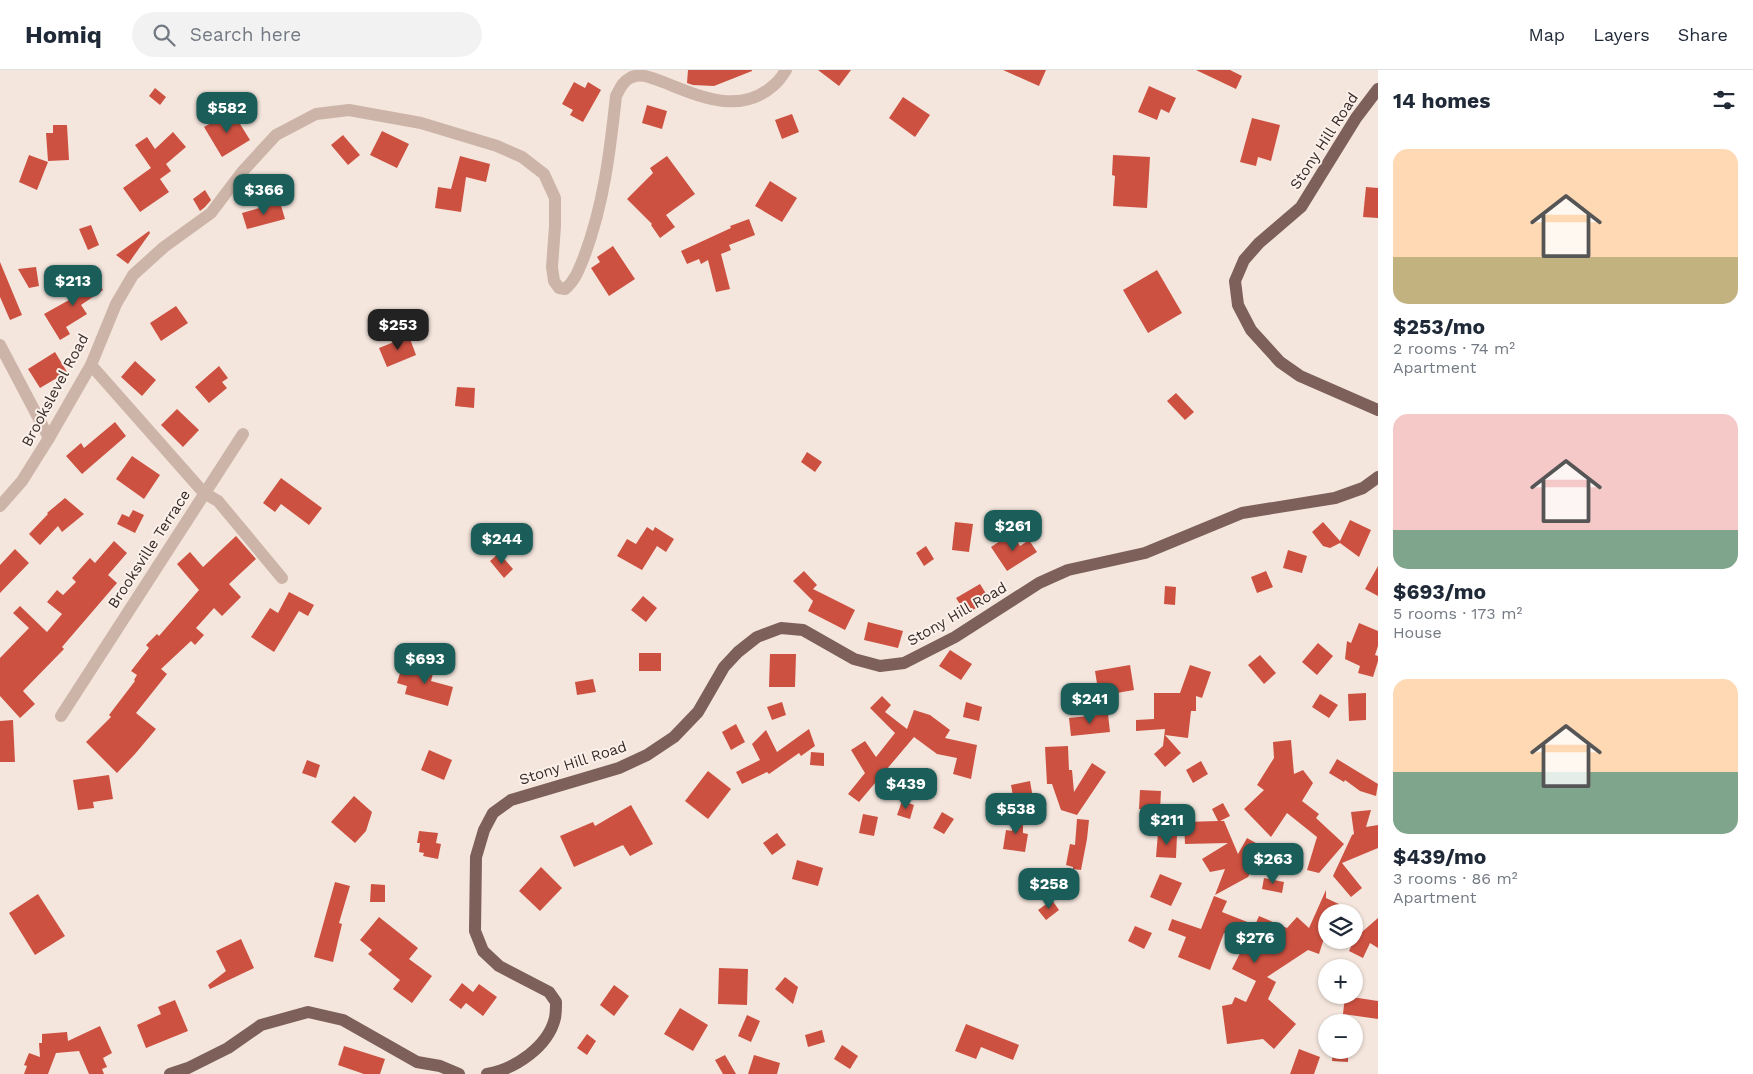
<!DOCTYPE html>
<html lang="en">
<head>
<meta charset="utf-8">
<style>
  :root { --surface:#fff; --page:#f2f2f3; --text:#1f2937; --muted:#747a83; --line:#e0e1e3; --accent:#1b5e59 }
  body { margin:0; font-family:"Work Sans",sans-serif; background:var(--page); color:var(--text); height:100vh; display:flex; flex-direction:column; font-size:19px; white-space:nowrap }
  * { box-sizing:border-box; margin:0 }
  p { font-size:16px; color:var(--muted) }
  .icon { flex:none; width:28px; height:28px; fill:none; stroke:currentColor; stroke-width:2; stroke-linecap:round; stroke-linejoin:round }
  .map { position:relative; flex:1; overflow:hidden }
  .drawer { display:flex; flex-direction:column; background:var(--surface); width:375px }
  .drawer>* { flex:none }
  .buttons { position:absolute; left:1318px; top:834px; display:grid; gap:10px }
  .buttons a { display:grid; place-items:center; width:45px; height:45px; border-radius:50%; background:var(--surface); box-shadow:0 1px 4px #0004; font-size:25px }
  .price { position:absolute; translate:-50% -42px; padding:0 11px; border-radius:10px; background:var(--accent); color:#fff; font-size:16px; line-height:32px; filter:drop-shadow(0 1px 2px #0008) }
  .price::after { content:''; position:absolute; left:50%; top:30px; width:15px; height:11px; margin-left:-8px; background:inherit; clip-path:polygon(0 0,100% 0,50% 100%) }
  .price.active { background:#222; color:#fff }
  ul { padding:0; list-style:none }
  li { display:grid; align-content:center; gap:10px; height:265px; padding:0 15px }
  li span { display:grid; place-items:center; height:155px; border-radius:15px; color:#555 }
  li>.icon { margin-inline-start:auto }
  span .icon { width:90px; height:90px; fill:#fffc; stroke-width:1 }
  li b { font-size:21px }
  h2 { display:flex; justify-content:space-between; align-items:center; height:60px; padding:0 15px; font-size:21px }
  header { display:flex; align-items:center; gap:30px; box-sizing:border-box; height:70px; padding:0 25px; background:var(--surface); border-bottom:1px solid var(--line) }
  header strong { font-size:24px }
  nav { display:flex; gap:28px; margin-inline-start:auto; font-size:18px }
  .search { width:350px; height:45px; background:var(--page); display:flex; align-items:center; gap:12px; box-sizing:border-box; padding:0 18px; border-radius:28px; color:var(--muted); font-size:19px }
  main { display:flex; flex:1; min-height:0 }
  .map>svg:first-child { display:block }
</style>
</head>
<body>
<header>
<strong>Homiq</strong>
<div class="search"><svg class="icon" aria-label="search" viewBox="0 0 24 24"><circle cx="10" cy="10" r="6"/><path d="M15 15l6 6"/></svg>Search here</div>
<nav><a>Map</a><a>Layers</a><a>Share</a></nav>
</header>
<main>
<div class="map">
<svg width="1378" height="1004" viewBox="0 0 1378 1004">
  <rect width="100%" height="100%" fill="#f4e6dd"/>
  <g fill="#cd5141">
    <path d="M 688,0 L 752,0 L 752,1 L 714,16 L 693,15 L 687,13 Z"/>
    <path d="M 818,0 L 851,0 L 839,16 Z"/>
    <path d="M 1003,0 L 1046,0 L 1039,16 Z"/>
    <path d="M 1196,0 L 1230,0 L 1242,6 L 1236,19 Z"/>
    <path d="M 574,12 L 585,18 L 588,12 L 601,20 L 583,52 L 570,45 L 573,40 L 562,34 Z"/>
    <path d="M 1149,16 L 1176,28 L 1169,43 L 1161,39 L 1157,50 L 1138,42 Z"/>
    <path d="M 155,18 L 166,27 L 160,35 L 149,26 Z"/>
    <path d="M 903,27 L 930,45 L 915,67 L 889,48 Z"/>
    <path d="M 647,35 L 667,41 L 662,59 L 642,53 Z"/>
    <path d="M 232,41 L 250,70 L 222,87 L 204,57 Z"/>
    <path d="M 792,44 L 799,62 L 782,69 L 775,50 Z"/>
    <path d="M 1252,48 L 1280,55 L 1271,91 L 1258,87 L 1256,96 L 1240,92 Z"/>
    <path d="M 53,55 L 67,55 L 69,90 L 48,91 L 46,63 L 53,63 Z"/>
    <path d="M 382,61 L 409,74 L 397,98 L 370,85 Z"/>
    <path d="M 173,62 L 186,77 L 166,94 L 171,101 L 160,109 L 169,122 L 140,142 L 123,118 L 151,98 L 135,75 L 147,67 L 155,79 Z"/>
    <path d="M 343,65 L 360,85 L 348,95 L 331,75 Z"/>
    <path d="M 29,85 L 48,92 L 37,120 L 19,112 Z"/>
    <path d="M 1113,85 L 1150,87 L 1147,138 L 1113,136 L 1115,106 L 1112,105 Z"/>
    <path d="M 460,86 L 490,94 L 486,112 L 466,107 L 461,142 L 435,138 L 438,117 L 451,119 Z"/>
    <path d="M 667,86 L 695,124 L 666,145 L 675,157 L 660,168 L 651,155 L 652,154 L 627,129 L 653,103 L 650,98 Z"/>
    <path d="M 770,111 L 797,128 L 782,152 L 755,136 Z"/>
    <path d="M 1366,117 L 1378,118 L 1378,148 L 1363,147 Z"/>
    <path d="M 205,120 L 211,130 L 205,137 L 200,141 L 193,129 Z"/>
    <path d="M 280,132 L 285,149 L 247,159 L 242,143 Z"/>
    <path d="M 749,149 L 755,165 L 729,175 L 731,180 L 721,184 L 730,219 L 716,222 L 708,190 L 701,194 L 699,189 L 687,194 L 681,181 L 731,158 L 730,156 Z"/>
    <path d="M 91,155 L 99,175 L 88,180 L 79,159 Z"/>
    <path d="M 149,161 L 150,163 L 128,194 L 116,185 Z"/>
    <path d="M 613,176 L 635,209 L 609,226 L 591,198 L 600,192 L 597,187 Z"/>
    <path d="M 0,192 L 22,245 L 10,250 L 0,227 Z"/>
    <path d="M 36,197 L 39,216 L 29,218 L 18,199 Z"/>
    <path d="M 1157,200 L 1182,243 L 1148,263 L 1123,220 Z"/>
    <path d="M 88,204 L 94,213 L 90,217 L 98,212 L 103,220 L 81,235 L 87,244 L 66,257 L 70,264 L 60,270 L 44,244 L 78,225 L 71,216 Z"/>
    <path d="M 176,236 L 188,253 L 161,271 L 150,253 Z"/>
    <path d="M 409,266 L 416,285 L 387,297 L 379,278 Z"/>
    <path d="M 55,282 L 67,302 L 40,318 L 28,299 Z"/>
    <path d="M 135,291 L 156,310 L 142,326 L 121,307 Z"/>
    <path d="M 219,296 L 228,308 L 222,312 L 227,318 L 209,333 L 195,317 Z"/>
    <path d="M 457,317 L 475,318 L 474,338 L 455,336 Z"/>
    <path d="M 1176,323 L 1194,342 L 1185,350 L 1167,331 Z"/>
    <path d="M 177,339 L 199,360 L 183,377 L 161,355 Z"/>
    <path d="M 115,352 L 126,366 L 82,404 L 66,386 L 81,373 L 84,378 Z"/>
    <path d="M 807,382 L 822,392 L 815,402 L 801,392 Z"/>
    <path d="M 132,386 L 160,405 L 144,429 L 116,409 Z"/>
    <path d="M 281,408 L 322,438 L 309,455 L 281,434 L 275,442 L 263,433 Z"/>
    <path d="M 65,428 L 84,444 L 62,462 L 58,456 L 40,475 L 29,464 L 48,444 L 47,443 Z"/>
    <path d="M 133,440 L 144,445 L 135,463 L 117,454 L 122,444 L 129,447 Z"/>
    <path d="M 1350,450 L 1371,460 L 1359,487 L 1340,473 L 1330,478 L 1323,476 L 1312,462 L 1323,452 L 1340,471 Z"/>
    <path d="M 955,452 L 973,454 L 969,482 L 952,480 Z"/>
    <path d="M 647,457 L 653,461 L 655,457 L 674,469 L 666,482 L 657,476 L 642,500 L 617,486 L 627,469 L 636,474 Z"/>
    <path d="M 1012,463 L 1020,476 L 1029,470 L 1037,482 L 1007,501 L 991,477 Z"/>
    <path d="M 236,466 L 256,489 L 229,514 L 241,527 L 222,546 L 214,538 L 196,558 L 204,565 L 195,575 L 191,571 L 161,599 L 167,604 L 136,643 L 156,659 L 135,684 L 117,703 L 86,672 L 111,647 L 109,645 L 135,611 L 134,610 L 137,605 L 131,601 L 149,578 L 146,575 L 157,564 L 159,566 L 199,520 L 177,494 L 190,482 L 203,497 Z"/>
    <path d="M 114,471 L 127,483 L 108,505 L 117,513 L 62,577 L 64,579 L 23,621 L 35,634 L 20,648 L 0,626 L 0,588 L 29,558 L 13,543 L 20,536 L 47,562 L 62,544 L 47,532 L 57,520 L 63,525 L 76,512 L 72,508 L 90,488 L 95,493 Z"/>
    <path d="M 926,476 L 934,489 L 924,496 L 916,483 Z"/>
    <path d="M 15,479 L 29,493 L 0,523 L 0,495 Z"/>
    <path d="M 1288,480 L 1307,486 L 1302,503 L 1283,498 Z"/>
    <path d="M 499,483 L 513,499 L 504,508 L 490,491 Z"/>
    <path d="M 1378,496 L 1378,526 L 1365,519 Z"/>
    <path d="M 804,501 L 817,515 L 813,519 L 855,540 L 845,560 L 808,541 L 813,531 L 793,511 Z"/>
    <path d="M 1266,501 L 1273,517 L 1257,523 L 1251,507 Z"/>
    <path d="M 980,514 L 990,530 L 966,544 L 956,528 Z"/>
    <path d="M 1165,516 L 1176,517 L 1175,535 L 1164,534 Z"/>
    <path d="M 289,522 L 314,535 L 308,546 L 299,541 L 274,582 L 251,567 L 270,538 L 278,543 Z"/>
    <path d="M 643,526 L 657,538 L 646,552 L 631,540 Z"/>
    <path d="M 868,552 L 903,561 L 898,578 L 864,570 Z"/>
    <path d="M 1359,553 L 1378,561 L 1378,576 L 1375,585 L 1378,586 L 1378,591 L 1373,607 L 1358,603 L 1360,596 L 1345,589 L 1347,571 L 1351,573 Z"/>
    <path d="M 1318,573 L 1333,586 L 1317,605 L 1302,592 Z"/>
    <path d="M 950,580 L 972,594 L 961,610 L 939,596 Z"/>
    <rect x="639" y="583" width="22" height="18"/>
    <path d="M 770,584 L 796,584 L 795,617 L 769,617 Z"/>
    <path d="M 1260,585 L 1276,603 L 1264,614 L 1248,595 Z"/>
    <path d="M 415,591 L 435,596 L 431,611 L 453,617 L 448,636 L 405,624 L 407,616 L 397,613 L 401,600 L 412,603 Z"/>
    <path d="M 1130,595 L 1134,620 L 1099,626 L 1095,601 Z"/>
    <path d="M 1190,595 L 1211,602 L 1202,628 L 1196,626 L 1196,641 L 1191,641 L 1188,668 L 1165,665 L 1181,683 L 1165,697 L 1154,684 L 1163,676 L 1165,659 L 1136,661 L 1136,650 L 1154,649 L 1154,623 L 1180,623 Z"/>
    <path d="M 593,609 L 596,622 L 577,625 L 575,612 Z"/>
    <path d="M 1366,623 L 1366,650 L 1349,651 L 1348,624 Z"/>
    <path d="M 1320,624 L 1338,635 L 1329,648 L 1312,637 Z"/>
    <path d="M 882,626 L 891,635 L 885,642 L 907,659 L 914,640 L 930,645 L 950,660 L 945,668 L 977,675 L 971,709 L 953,704 L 957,688 L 937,684 L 914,667 L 859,732 L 848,724 L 865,703 L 851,680 L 865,671 L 876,687 L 895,663 L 870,638 Z"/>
    <path d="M 782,632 L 786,645 L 772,650 L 767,637 Z"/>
    <path d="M 966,632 L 982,637 L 979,651 L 963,647 Z"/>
    <path d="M 1108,644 L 1110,662 L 1071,666 L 1069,648 Z"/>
    <path d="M 13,650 L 15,692 L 0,692 L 0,651 Z"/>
    <path d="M 736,654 L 745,672 L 731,680 L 722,662 Z"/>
    <path d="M 809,659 L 815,676 L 801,686 L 799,683 L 769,704 L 767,702 L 742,714 L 736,702 L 760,690 L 752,674 L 766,660 L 777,682 Z"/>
    <path d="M 1291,670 L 1294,704 L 1303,700 L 1313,713 L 1302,731 L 1319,744 L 1316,748 L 1344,774 L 1319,803 L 1307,800 L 1317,767 L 1287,743 L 1271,767 L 1244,739 L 1264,720 L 1257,715 L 1274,688 L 1273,672 Z"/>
    <path d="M 1068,676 L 1069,700 L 1072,700 L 1074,722 L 1092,693 L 1106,702 L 1077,745 L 1061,740 L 1052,714 L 1047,714 L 1045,677 Z"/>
    <path d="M 429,680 L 452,690 L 444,710 L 421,700 Z"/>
    <path d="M 811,682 L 824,683 L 824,696 L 810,695 Z"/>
    <path d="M 1337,689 L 1378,714 L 1376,726 L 1360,721 L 1345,710 L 1344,712 L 1329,703 Z"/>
    <path d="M 307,690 L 320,695 L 316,708 L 302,703 Z"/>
    <path d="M 1201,691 L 1208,704 L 1193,713 L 1186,700 Z"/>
    <path d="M 708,701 L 731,719 L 708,749 L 685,731 Z"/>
    <path d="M 109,705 L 113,729 L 93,732 L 94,738 L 78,740 L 73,710 Z"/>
    <path d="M 1030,711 L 1034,734 L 1015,737 L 1011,715 Z"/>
    <path d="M 1140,720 L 1161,721 L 1160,740 L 1139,739 Z"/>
    <path d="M 354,726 L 372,742 L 366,761 L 355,773 L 331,752 Z"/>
    <path d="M 902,731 L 914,735 L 910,749 L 897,745 Z"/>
    <path d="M 1223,733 L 1230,746 L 1220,751 L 1224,751 L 1238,784 L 1247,768 L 1281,787 L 1279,791 L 1258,785 L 1254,794 L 1255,795 L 1248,807 L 1215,825 L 1225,799 L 1210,802 L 1202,789 L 1228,773 L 1185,774 L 1184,752 L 1218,751 L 1212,739 Z"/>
    <path d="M 631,735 L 653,774 L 630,786 L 623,775 L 574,797 L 560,766 L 593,752 L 595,756 Z"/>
    <path d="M 1371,740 L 1366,757 L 1378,755 L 1378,778 L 1342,793 L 1362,818 L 1351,827 L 1333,806 L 1352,765 L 1354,764 L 1351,742 Z"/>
    <path d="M 942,742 L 954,749 L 944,764 L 933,758 Z"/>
    <path d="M 1012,743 L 1023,743 L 1023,763 L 1028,764 L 1025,782 L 1003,779 L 1006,760 L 1012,761 Z"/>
    <path d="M 863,744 L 878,747 L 874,766 L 859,763 Z"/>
    <path d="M 1077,749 L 1089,750 L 1087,769 L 1081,800 L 1073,799 L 1073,797 L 1066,795 L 1070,774 L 1075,775 Z"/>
    <path d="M 419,761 L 438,763 L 436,773 L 441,774 L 438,789 L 423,786 L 424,783 L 419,782 L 420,773 L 417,773 Z"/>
    <path d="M 777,763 L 786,775 L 772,785 L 763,773 Z"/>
    <path d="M 1158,763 L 1177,765 L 1176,788 L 1156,787 Z"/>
    <path d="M 797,790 L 823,798 L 818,816 L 792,809 Z"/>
    <path d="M 541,797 L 562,818 L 540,841 L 519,821 Z"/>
    <path d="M 1160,804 L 1182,813 L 1171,836 L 1150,827 Z"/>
    <path d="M 1264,808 L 1284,812 L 1282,823 L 1262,819 Z"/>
    <path d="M 335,812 L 350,816 L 339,853 L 342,854 L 333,892 L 314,887 Z"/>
    <path d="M 371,814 L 385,815 L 385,832 L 370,832 Z"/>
    <path d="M 1326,820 L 1326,828 L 1356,842 L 1326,842 L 1326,862 L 1319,884 L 1308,880 L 1267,907 L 1276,912 L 1268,929 L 1296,954 L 1274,979 L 1263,969 L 1227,974 L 1222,936 L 1232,934 L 1235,927 L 1246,932 L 1256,911 L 1232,899 L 1246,871 L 1224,863 L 1210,900 L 1178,887 L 1186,867 L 1168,860 L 1172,849 L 1201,859 L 1214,826 L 1227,831 L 1222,842 L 1255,855 L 1259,846 L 1287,858 L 1297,847 L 1309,858 Z"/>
    <path d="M 38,824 L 65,866 L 35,885 L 9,843 Z"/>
    <path d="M 1052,830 L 1059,840 L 1046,850 L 1038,840 Z"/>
    <path d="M 379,847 L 418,878 L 409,889 L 432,906 L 412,933 L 393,919 L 400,910 L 368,884 L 372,880 L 360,870 Z"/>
    <path d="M 1378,848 L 1378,878 L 1370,873 L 1363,888 L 1349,881 L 1355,868 Z"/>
    <path d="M 1135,856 L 1152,863 L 1144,879 L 1128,871 Z"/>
    <path d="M 241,869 L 254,898 L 210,919 L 208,915 L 226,901 L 216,881 Z"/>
    <path d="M 719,898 L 748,899 L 747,935 L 718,934 Z"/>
    <path d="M 785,907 L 798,917 L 793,934 L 775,919 Z"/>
    <path d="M 462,913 L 473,922 L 479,914 L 497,927 L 483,946 L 466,933 L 461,939 L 449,930 Z"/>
    <path d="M 614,915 L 629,926 L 614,946 L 600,935 Z"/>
    <path d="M 1345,926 L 1378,931 L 1378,949 L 1343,944 Z"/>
    <path d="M 175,930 L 188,961 L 146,978 L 137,955 L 161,944 L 158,937 Z"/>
    <path d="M 680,938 L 708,955 L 693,981 L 664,964 Z"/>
    <path d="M 747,945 L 760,951 L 751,972 L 738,966 Z"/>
    <path d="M 966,954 L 1019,975 L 1013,990 L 981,977 L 976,989 L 955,981 Z"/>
    <path d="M 100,956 L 112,983 L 103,988 L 107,997 L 102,999 L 104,1004 L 89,1004 L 79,981 L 56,983 L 48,1004 L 24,1004 L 27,996 L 24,995 L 29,983 L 40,987 L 39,973 L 42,973 L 42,964 L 67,962 L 68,971 Z"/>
    <path d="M 822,960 L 825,972 L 808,977 L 805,965 Z"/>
    <path d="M 587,964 L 596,971 L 587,985 L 577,978 Z"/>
    <path d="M 842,975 L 858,986 L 850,999 L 834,989 Z"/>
    <path d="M 344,976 L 385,989 L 380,1004 L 364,1004 L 338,995 Z"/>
    <path d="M 1299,979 L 1320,987 L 1314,1004 L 1290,1004 Z"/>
    <path d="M 1333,980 L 1348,980 L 1348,992 L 1332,991 Z"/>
    <path d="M 725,985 L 736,1004 L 723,1004 L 715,990 Z"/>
    <path d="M 754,985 L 780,993 L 777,1004 L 748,1004 Z"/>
  </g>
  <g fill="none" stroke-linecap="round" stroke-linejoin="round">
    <g stroke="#cdb4a8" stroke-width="12">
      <path d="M 0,275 L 49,368"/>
      <path d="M 91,295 L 204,423 L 218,431 L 282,508"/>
      <path d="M 0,436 L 22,411 L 49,368 L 91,295 L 116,234 L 133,205 L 164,177 L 211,143 L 242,102 L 276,65 L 316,44 L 349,40 L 421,53 L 497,76 L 522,87 L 544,104 L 555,128 L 555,156 L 552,197 L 554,211 L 559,218 L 565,219 C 575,211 579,199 584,187 C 604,134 610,81 616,26 C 620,19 622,12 630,8 C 640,2 652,8 663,12 C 699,26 740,46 774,15 C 779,11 783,5 786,0"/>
      <path d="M 61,646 L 243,364"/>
    </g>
    <g stroke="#7c6059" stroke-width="12">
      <path d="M 1378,19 L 1356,48 L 1301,137 L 1259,173 L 1244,190 L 1235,211 L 1238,235 L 1251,260 L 1280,292 L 1300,306 L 1378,340"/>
      <path d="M 170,1004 L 188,998 L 228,978 L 261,955 L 308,942 L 343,950 L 417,992 L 440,996 L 459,1004"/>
      <path d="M 487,1004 C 515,999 548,977 555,948 C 556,943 556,937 556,932 L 549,922 L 499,896 L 483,881 L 475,861 L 476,787 L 484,760 L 493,743 L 511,730 L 619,698 L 647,685 L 674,667 L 698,642 L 724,597 L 738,582 L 757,567 L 781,558 L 803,560 L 854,589 L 880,596 L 904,593 L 955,567 L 1039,513 L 1068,500 L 1145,483 L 1242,443 L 1335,428 L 1363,418 L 1378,407"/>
    </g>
  </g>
  <g text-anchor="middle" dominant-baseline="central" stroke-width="4" stroke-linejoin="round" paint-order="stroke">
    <g font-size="15" fill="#392b28" stroke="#fbf1ea">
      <text transform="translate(1324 71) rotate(-57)">Stony Hill Road</text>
      <text transform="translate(55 320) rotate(-62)">Brookslevel Road</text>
      <text transform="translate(149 479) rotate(-57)">Brooksville Terrace</text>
      <text transform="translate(957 544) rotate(-30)">Stony Hill Road</text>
      <text transform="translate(573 693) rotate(-18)">Stony Hill Road</text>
    </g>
  </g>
</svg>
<div class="buttons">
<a><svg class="icon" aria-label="layers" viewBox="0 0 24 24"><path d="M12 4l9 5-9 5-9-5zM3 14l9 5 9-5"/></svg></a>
<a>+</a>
<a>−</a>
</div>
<b class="price" style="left:227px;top:64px">$582</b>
<b class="price" style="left:264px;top:146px">$366</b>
<b class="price" style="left:73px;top:237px">$213</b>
<b class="price active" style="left:398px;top:281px">$253</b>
<b class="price" style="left:1013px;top:482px">$261</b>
<b class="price" style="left:502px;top:495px">$244</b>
<b class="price" style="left:425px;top:615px">$693</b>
<b class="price" style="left:1090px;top:655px">$241</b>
<b class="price" style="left:906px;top:740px">$439</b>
<b class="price" style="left:1016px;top:765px">$538</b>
<b class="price" style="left:1167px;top:776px">$211</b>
<b class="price" style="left:1273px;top:815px">$263</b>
<b class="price" style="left:1049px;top:840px">$258</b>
<b class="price" style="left:1255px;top:894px">$276</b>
</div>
<section class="drawer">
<h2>14 homes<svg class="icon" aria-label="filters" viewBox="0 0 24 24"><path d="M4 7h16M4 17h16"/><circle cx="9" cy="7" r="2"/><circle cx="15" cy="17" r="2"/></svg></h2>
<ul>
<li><span style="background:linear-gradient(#ffd9b3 70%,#c2b280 0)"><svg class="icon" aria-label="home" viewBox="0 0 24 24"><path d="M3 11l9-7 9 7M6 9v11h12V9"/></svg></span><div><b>$253/mo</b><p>2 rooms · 74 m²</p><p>Apartment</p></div></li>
<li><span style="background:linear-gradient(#f6c9c9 75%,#7fa58c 0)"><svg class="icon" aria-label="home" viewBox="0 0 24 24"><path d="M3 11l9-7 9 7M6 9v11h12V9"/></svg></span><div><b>$693/mo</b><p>5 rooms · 173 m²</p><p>House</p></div></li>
<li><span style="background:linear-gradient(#ffd9b3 60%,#7fa58c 0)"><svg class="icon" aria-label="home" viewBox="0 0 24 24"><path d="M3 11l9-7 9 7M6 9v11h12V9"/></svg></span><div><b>$439/mo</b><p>3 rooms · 86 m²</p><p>Apartment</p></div></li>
</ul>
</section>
</main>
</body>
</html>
